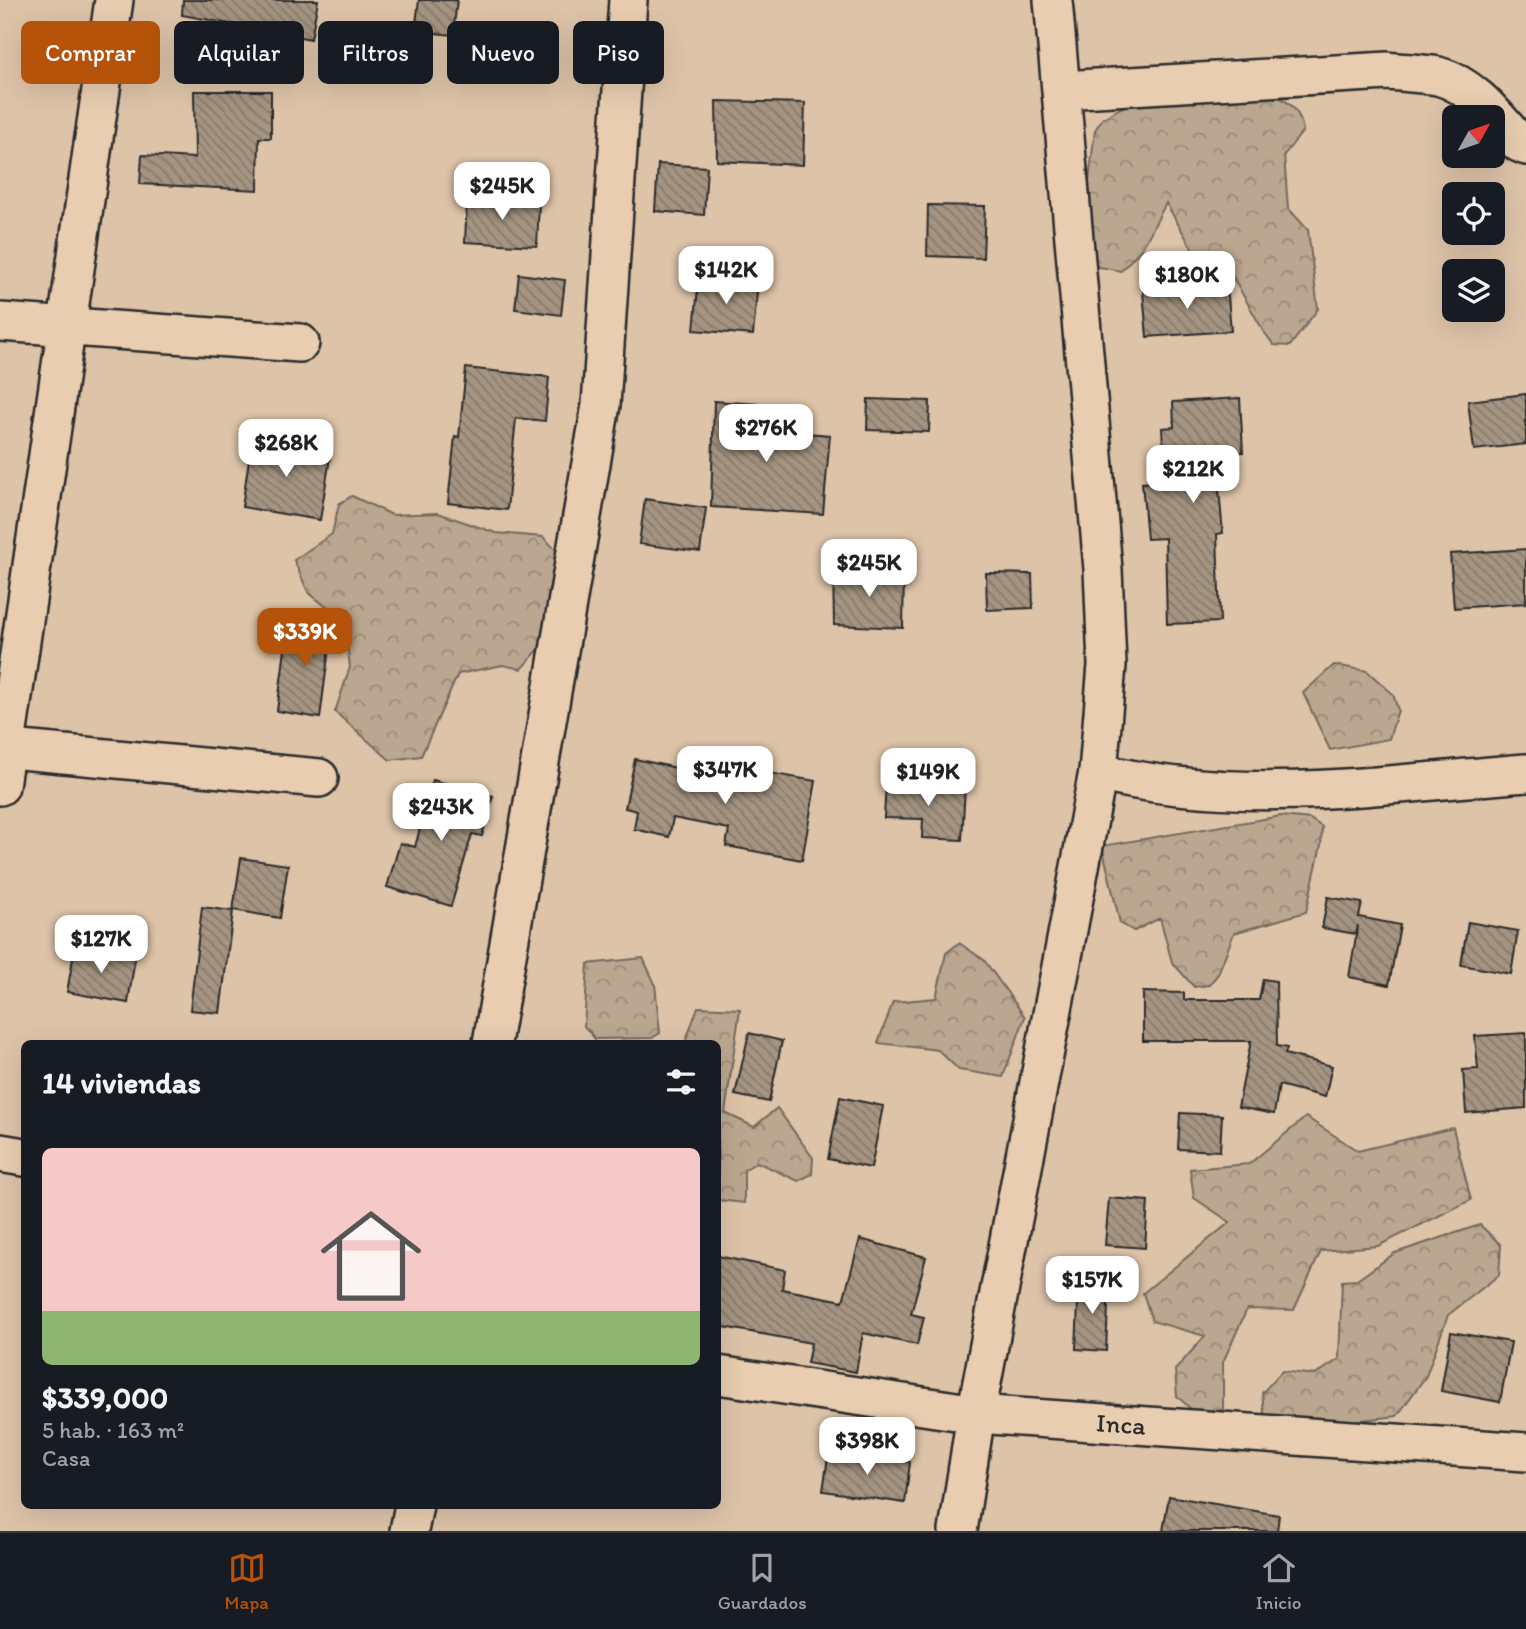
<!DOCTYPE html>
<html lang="es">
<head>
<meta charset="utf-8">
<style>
  :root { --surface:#171b24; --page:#20242c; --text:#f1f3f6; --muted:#9ea1a6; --line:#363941; --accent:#b45309 }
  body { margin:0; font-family:Itim,sans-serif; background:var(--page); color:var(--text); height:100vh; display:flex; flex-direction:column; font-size:26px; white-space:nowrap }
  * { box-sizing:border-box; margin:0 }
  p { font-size:23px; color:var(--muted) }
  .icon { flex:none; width:38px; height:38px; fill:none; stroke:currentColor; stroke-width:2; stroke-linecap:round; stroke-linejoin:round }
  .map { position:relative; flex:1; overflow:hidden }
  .drawer { position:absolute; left:21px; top:1040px; width:700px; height:469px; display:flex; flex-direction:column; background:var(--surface); border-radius:10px; box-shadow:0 7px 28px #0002 }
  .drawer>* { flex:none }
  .hud { position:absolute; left:21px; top:21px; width:700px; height:63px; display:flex; gap:14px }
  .needle { width:46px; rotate:50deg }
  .controls { position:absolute; left:1442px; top:105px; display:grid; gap:14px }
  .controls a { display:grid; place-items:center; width:63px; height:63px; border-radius:10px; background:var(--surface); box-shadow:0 7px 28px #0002; font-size:35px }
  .price { position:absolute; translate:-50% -60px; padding:0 16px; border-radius:14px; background:#fff; color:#222; font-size:23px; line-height:46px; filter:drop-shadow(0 2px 4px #0008) }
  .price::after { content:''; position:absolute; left:50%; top:42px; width:21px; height:16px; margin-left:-10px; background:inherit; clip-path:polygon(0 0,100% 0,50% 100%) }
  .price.current { background:var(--accent); color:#fff }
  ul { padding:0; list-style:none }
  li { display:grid; align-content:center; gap:14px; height:371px; padding:0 21px }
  li span { display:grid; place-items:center; height:217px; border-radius:10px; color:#555 }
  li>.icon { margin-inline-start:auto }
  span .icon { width:126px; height:126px; fill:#fffc; stroke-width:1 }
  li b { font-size:30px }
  h2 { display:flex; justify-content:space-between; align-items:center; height:84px; padding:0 21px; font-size:30px }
  .tag { padding:0 24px; border-radius:10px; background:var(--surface); box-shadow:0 7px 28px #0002; font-size:24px; line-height:63px }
  .tag.current { background:var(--accent); color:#fff }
  .menu { display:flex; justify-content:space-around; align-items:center; height:98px; border-top:2px solid var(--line); background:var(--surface); font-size:19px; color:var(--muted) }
  .menu a { display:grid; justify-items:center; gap:4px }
  .menu .current { color:var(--accent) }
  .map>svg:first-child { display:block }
</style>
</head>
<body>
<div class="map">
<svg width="1526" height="1531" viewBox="0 0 1526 1531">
  <defs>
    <pattern id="forest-crowns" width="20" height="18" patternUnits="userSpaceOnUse" patternTransform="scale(1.75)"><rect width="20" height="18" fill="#bba790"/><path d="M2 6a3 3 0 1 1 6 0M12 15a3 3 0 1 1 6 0" fill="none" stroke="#988876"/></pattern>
    <pattern id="building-back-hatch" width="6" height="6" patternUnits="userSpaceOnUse" patternTransform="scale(1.75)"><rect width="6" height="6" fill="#a59481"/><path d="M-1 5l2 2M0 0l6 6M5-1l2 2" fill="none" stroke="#87796a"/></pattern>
  </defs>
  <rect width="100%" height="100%" fill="#ddc3a8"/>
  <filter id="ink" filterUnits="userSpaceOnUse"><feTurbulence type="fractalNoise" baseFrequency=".0143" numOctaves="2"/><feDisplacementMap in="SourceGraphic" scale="14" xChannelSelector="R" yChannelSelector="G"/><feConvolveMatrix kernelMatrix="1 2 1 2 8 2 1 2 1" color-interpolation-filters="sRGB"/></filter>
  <g filter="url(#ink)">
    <g fill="url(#forest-crowns)" stroke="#73695e" stroke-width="2">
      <path d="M 1236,88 C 1267,93 1298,94 1303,131 L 1284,155 L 1288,208 L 1308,230 L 1318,309 L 1290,346 L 1274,345 L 1264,332 L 1226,265 L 1197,257 L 1166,203 L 1143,247 L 1121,271 L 1094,266 L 1088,190 L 1095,130 L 1103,118 L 1144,95 Z"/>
      <path d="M 352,496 L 392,515 L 438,513 L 496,533 L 543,537 L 563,557 L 541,647 L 521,669 L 503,665 L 458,674 L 421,756 L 390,760 L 335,712 L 350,667 L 344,621 L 308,592 L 294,560 L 332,534 L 339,504 Z"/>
      <path d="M 1334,665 L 1367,671 L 1393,694 L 1398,710 L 1389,739 L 1330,750 L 1303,693 Z"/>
      <path d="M 1281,816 L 1310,819 L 1322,827 L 1321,845 L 1306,912 L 1234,933 L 1218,974 L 1209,985 L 1194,987 L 1172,962 L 1160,918 L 1134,931 L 1120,923 L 1102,846 Z"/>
      <path d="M 959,943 L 984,960 L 1025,1017 L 1003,1077 L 959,1070 L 938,1050 L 878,1043 L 893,1002 L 936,998 L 946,953 Z"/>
      <path d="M 643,958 L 655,984 L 660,1033 L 652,1038 L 595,1039 L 584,1026 L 588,964 Z"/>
      <path d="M 698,1007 L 740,1009 L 725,1113 L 754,1127 L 777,1108 L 813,1158 L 812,1174 L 798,1181 L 757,1162 L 744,1170 L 744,1203 L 718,1200 L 718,1043 L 685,1043 Z"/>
      <path d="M 1306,1117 L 1358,1151 L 1453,1128 L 1471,1200 L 1378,1246 L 1321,1251 L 1294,1310 L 1247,1309 L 1223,1362 L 1223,1427 L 1208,1425 L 1177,1396 L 1175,1370 L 1205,1336 L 1152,1321 L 1143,1293 L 1230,1222 L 1194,1198 L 1190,1169 L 1249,1164 Z"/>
      <path d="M 1480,1225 L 1501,1245 L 1499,1275 L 1448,1315 L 1426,1376 L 1397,1416 L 1353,1421 L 1304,1457 L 1276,1449 L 1265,1422 L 1262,1393 L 1282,1371 L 1315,1375 L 1339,1359 L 1342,1281 L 1357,1280 L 1395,1253 Z"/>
    </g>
    <g fill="url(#building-back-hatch)" stroke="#2b2b2b" stroke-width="2">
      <path d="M 183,0 L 318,0 L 311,39 L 182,15 Z"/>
      <path d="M 419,0 L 457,0 L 453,35 L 415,31 Z"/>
      <path d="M 194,91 L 271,91 L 271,138 L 259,138 L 258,190 L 140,184 L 142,155 L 195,158 Z"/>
      <path d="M 716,101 L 805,103 L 803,165 L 717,161 Z"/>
      <path d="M 658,164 L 707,167 L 704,215 L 655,211 Z"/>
      <path d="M 467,198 L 539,203 L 537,246 L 465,242 Z"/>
      <path d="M 928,205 L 985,206 L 983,258 L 927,256 Z"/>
      <path d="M 519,274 L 565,280 L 561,315 L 515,309 Z"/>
      <path d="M 699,276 L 758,282 L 753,335 L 694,330 Z"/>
      <path d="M 1227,284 L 1231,331 L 1147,337 L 1143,291 Z"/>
      <path d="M 466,368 L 549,377 L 545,421 L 516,418 L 507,510 L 448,503 L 455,436 L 459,437 Z"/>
      <path d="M 1526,394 L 1526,444 L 1474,450 L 1468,401 Z"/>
      <path d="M 1240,398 L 1243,452 L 1222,453 L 1222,468 L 1217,468 L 1223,533 L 1217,534 L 1220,622 L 1167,624 L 1165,538 L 1147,539 L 1142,483 L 1165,481 L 1162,428 L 1174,427 L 1173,402 Z"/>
      <path d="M 868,399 L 930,401 L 929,432 L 867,430 Z"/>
      <path d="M 714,401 L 758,404 L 757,429 L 830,435 L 823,514 L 711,507 Z"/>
      <path d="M 252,439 L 331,452 L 320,520 L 242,507 Z"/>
      <path d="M 645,499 L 706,508 L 700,552 L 639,544 Z"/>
      <path d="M 1526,549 L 1526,603 L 1454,608 L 1450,554 Z"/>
      <path d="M 833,571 L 904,572 L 903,628 L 834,625 Z"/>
      <path d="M 986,573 L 1032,574 L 1033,608 L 987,610 Z"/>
      <path d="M 289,619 L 332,625 L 320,718 L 277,711 Z"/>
      <path d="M 635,759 L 737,781 L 739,768 L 816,781 L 802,860 L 726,846 L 729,829 L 673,818 L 669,837 L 634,829 L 637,811 L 625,808 Z"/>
      <path d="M 433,780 L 493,796 L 482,836 L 472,834 L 451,906 L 387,887 L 400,843 L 415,847 Z"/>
      <path d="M 886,782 L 965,786 L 962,840 L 922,838 L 923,819 L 884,818 Z"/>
      <path d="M 241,858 L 288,865 L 280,918 L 233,910 Z"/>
      <path d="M 1328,897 L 1362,903 L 1359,917 L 1400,925 L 1389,985 L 1349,977 L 1358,925 L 1356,934 L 1322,928 Z"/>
      <path d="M 202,907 L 233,911 L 220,1013 L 190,1010 Z"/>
      <path d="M 1468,922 L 1518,931 L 1511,974 L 1461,965 Z"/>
      <path d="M 75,947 L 135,958 L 128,1003 L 67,992 Z"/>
      <path d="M 1263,979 L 1276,981 L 1277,1046 L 1287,1048 L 1285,1054 L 1332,1066 L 1325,1097 L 1279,1085 L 1274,1114 L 1238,1107 L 1251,1041 L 1143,1041 L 1143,992 L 1184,993 L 1184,1000 L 1259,1000 Z"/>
      <path d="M 749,1033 L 782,1041 L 769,1102 L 735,1095 Z"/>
      <path d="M 1526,1033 L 1526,1108 L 1466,1113 L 1463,1070 L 1478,1069 L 1475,1036 Z"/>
      <path d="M 840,1097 L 883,1106 L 871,1168 L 828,1159 Z"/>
      <path d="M 1180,1113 L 1222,1115 L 1220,1151 L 1178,1149 Z"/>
      <path d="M 1109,1198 L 1148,1201 L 1145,1248 L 1105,1245 Z"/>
      <path d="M 860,1239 L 926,1257 L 911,1314 L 924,1317 L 917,1345 L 863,1333 L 856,1372 L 807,1363 L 811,1343 L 718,1326 L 718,1256 L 785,1270 L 782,1289 L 843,1301 Z"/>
      <path d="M 1079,1281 L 1109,1283 L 1106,1351 L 1076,1349 Z"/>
      <path d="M 1451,1332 L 1511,1342 L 1500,1402 L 1441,1391 Z"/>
      <path d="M 829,1450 L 910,1462 L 905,1503 L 823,1491 Z"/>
      <path d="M 1169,1496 L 1279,1515 L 1277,1531 L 1163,1531 Z"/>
    </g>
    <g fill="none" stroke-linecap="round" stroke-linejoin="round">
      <g stroke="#2b2b2b" stroke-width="42">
        <g id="minor">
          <path d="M 1062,90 L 1388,71 C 1405,73 1422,73 1438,76 C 1473,85 1497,118 1519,143 L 1526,146"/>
          <path d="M 0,322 L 300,343"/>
          <path d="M 0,748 L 319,778"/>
          <path d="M 1098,772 C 1237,807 1385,784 1526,773"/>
          <path d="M 0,786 L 114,0"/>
          <path d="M 492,1043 L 601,405 L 628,0"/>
          <path d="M 0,1153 L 24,1157"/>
          <path d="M 718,1375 L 976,1414 L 1526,1452"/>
          <path d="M 409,1531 L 414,1505"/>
          <path d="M 958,1531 L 976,1414 L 1098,772 L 1107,665 L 1103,569 L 1053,0"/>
        </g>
      </g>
      <use href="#minor" stroke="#e8cdb0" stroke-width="37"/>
    </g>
  </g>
  <g text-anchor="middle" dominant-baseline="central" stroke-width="5" stroke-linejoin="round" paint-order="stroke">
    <g font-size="26" fill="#2b2b2b" stroke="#e8cdb0">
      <text transform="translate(1121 1424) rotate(4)">Inca</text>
    </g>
  </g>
</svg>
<div class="controls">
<a><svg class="needle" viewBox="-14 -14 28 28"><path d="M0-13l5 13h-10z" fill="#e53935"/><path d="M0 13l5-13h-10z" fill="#9ea1a6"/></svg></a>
<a><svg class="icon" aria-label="locate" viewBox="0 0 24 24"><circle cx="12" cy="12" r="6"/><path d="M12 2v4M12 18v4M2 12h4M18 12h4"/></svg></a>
<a><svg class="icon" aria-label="layers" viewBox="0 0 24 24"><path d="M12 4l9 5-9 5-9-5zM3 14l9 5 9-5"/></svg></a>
</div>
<b class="price" style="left:502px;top:222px">$245K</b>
<b class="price" style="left:726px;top:306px">$142K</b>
<b class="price" style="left:1187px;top:311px">$180K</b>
<b class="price" style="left:766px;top:464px">$276K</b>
<b class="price" style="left:286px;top:479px">$268K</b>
<b class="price" style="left:1193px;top:505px">$212K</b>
<b class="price" style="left:869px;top:599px">$245K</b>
<b class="price current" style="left:305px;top:668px">$339K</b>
<b class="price" style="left:725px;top:806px">$347K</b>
<b class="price" style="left:928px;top:808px">$149K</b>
<b class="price" style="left:441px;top:843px">$243K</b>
<b class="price" style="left:101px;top:975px">$127K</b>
<b class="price" style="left:1092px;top:1316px">$157K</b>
<b class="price" style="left:867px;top:1477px">$398K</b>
<div class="hud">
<a class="tag current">Comprar</a>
<a class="tag">Alquilar</a>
<a class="tag">Filtros</a>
<a class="tag">Nuevo</a>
<a class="tag">Piso</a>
</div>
<section class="drawer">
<h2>14 viviendas<svg class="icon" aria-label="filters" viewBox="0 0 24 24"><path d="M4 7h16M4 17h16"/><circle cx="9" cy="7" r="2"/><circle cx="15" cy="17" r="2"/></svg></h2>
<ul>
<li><span style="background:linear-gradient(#f6c9c9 75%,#8fb573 0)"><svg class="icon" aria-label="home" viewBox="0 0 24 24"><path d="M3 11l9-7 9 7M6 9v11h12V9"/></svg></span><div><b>$339,000</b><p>5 hab. · 163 m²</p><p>Casa</p></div></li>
</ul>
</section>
</div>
<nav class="menu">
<a class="current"><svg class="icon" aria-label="map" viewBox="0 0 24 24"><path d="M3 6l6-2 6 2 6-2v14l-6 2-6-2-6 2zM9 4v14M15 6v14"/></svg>Mapa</a>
<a><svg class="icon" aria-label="saved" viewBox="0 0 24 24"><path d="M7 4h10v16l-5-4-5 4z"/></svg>Guardados</a>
<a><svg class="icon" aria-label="home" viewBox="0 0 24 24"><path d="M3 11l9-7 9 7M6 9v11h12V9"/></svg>Inicio</a>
</nav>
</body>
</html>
